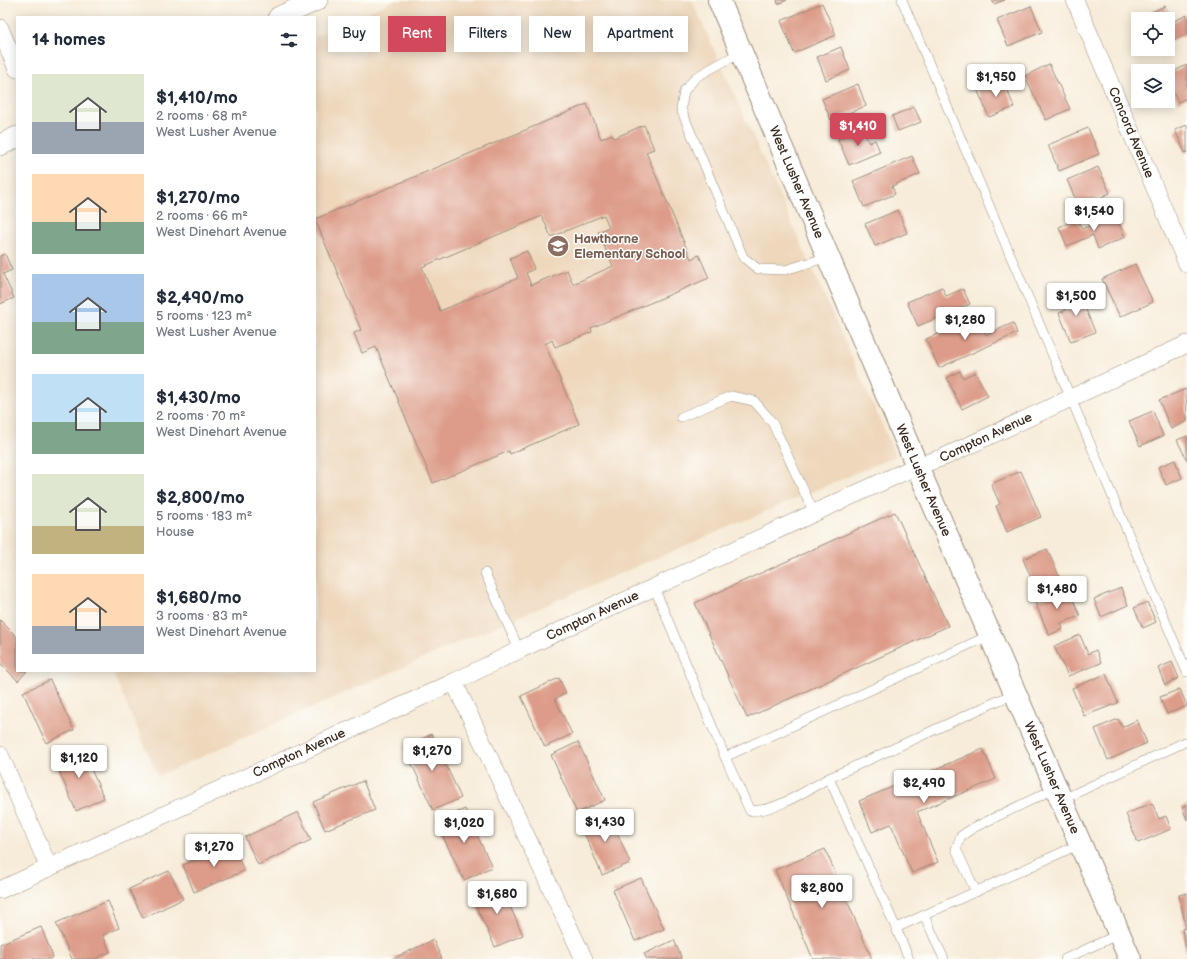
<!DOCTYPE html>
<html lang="en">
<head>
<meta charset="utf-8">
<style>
  :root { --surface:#fff; --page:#f6f6f7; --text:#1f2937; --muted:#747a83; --accent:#d1495b }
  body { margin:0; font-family:"Balsamiq Sans",sans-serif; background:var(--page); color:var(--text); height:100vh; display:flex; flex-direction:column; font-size:15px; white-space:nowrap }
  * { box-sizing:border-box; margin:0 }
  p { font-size:13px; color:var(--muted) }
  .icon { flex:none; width:22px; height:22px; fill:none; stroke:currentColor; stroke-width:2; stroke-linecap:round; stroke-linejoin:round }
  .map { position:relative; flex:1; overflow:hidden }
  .drawer { position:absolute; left:16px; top:16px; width:300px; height:656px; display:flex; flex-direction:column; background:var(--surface); border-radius:0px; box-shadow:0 2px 10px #0003 }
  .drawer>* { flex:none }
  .banner { position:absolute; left:328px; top:16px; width:380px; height:36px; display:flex; gap:8px }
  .buttons { position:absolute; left:1131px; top:12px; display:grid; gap:8px }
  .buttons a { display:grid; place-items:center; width:44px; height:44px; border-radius:0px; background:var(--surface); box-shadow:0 2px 10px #0003; font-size:20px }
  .price { position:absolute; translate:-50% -34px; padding:0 9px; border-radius:4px; background:#fff; color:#222; font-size:13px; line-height:26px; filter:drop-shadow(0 1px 2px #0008) }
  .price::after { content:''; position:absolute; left:50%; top:24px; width:12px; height:9px; margin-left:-6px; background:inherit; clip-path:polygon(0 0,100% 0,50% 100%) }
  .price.current { background:var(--accent); color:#fff }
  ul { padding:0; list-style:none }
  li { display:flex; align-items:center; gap:12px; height:100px; padding:0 16px }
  li span { display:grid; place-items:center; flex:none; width:112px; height:80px; border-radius:0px; color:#555 }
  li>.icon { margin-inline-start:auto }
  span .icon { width:48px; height:48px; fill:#fffc; stroke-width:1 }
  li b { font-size:17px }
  h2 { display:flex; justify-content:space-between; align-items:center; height:48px; padding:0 16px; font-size:17px }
  .chip { padding:0 14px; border-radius:0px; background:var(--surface); box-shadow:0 2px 10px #0003; font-size:14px; line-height:36px }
  .chip.current { background:var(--accent); color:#fff }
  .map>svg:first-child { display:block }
</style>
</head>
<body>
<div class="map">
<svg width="1187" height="959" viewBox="0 0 1187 959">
  <rect width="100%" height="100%" fill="#fdfcf7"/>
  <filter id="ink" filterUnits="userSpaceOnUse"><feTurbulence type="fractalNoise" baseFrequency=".025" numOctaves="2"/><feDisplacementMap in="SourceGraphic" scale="8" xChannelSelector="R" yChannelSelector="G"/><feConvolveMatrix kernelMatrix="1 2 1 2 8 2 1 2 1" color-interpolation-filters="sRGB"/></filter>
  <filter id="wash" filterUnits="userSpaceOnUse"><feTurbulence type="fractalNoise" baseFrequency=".012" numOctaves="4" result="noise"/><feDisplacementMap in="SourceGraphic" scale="16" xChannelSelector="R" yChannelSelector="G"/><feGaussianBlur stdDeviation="0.9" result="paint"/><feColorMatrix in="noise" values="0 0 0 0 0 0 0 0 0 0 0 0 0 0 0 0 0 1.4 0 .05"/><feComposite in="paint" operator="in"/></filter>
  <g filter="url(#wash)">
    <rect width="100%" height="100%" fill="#f7ecd9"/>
    <path fill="#eed7bb" d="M 395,0 L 692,0 L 896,456 L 464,640 L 158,776 L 112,671 L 315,671 L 315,36 Z"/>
    <g id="blocks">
      <g fill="#dd9c89" fill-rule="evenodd">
        <path d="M 777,0 L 787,0 L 778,4 Z"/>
        <path d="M 992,0 L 1005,0 L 994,4 Z"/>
        <path d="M 822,3 L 836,35 L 794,53 L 781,21 Z"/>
        <path d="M 1031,6 L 1042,32 L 1008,46 L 997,20 Z"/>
        <path d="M 1165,6 L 1172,22 L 1187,15 L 1187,34 L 1168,42 L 1168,19 L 1141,19 L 1140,17 Z"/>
        <path d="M 841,47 L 850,70 L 826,80 L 817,57 Z"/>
        <path d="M 1049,64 L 1070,109 L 1046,120 L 1025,76 Z"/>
        <path d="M 1187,65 L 1187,98 L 1178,102 L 1168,82 L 1168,74 Z"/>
        <path d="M 1003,79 L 1014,107 L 989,117 L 977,89 Z"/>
        <path d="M 858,84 L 866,106 L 831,120 L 822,99 Z"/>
        <path d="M 587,104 L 601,139 L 612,134 L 614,138 L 644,125 L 654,149 L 646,152 L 691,259 L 699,255 L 709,278 L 591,328 L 592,332 L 555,347 L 552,340 L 545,344 L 579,424 L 510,454 L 509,451 L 433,483 L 376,347 L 362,353 L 354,333 L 361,330 L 315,219 ZM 604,215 L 609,227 L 598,232 L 613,266 L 573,284 L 567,270 L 531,285 L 526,273 L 534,269 L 527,251 L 510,258 L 518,278 L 440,311 L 422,267 L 542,216 L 551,237 Z"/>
        <path d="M 914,107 L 921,122 L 898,131 L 892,116 Z"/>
        <path d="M 1187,125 L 1187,152 L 1185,153 L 1175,130 Z"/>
        <path d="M 862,128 L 869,143 L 875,140 L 880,152 L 849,165 L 838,139 Z"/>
        <path d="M 1088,128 L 1099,154 L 1059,171 L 1048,145 Z"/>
        <path d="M 912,156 L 920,174 L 892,186 L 895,194 L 864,207 L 853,181 Z"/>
        <path d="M 1098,167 L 1110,193 L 1079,207 L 1067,180 Z"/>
        <path d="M 898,210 L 907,233 L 875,246 L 865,224 Z"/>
        <path d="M 1115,214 L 1125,237 L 1098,249 L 1093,235 L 1067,246 L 1059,227 L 1077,219 L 1082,229 Z"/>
        <path d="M 5,254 L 12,270 L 3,274 L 14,298 L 0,304 L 0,256 Z"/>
        <path d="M 1135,264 L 1153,302 L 1120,317 L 1102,279 Z"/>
        <path d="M 942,287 L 946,296 L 963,289 L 970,304 L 918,326 L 907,302 Z"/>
        <path d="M 1078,290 L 1095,332 L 1071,342 L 1059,313 L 1066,310 L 1061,297 Z"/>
        <path d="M 978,317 L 986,335 L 1013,323 L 1017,333 L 939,368 L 926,339 Z"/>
        <path d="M 960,371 L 963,378 L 975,372 L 988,396 L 962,409 L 947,378 Z"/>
        <path d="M 1186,389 L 1187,421 L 1171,429 L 1159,400 Z"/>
        <path d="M 1153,411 L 1163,436 L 1140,446 L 1129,421 Z"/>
        <path d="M 1187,436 L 1187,460 L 1177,440 Z"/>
        <path d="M 1175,460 L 1182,478 L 1166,485 L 1158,467 Z"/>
        <path d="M 1021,471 L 1041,517 L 1007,532 L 996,506 L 1000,504 L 991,484 Z"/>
        <path d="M 895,512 L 948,626 L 747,718 L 695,603 Z"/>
        <path d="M 1047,549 L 1061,580 L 1037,591 L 1023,559 Z"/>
        <path d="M 1069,588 L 1080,616 L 1061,623 L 1063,629 L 1049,635 L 1035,602 Z"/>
        <path d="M 1121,588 L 1128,605 L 1101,617 L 1094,599 Z"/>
        <path d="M 1147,602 L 1156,622 L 1143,628 L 1134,608 Z"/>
        <path d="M 0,620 L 17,637 L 17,671 L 27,671 L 18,681 L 0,663 Z"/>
        <path d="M 1080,635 L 1088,654 L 1096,650 L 1101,663 L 1068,676 L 1054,646 Z"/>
        <path d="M 1172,662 L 1179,678 L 1165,685 L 1158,668 Z"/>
        <path d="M 1106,674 L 1118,703 L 1084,716 L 1072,688 Z"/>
        <path d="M 559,678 L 566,693 L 555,699 L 572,734 L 545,747 L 521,696 Z"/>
        <path d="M 50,680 L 74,730 L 46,743 L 23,692 Z"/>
        <path d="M 1180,689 L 1187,706 L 1167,714 L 1160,697 Z"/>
        <path d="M 1118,719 L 1122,727 L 1137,720 L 1147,743 L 1108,760 L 1095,729 Z"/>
        <path d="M 432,734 L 461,798 L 433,810 L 404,747 Z"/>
        <path d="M 578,742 L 605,800 L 577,813 L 551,755 Z"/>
        <path d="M 81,747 L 104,798 L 76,811 L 54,759 Z"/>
        <path d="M 983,749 L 996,779 L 917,812 L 938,862 L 912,873 L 891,824 L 872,832 L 859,801 Z"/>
        <path d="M 363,781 L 375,810 L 325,830 L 313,802 Z"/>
        <path d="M 1152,803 L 1159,819 L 1166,816 L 1171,829 L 1138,843 L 1126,814 Z"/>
        <path d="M 1187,805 L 1187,820 L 1182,807 Z"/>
        <path d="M 465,809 L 492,867 L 464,880 L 436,822 Z"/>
        <path d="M 608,811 L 630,863 L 602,875 L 580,823 Z"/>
        <path d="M 298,812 L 311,840 L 258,865 L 245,837 Z"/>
        <path d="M 233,844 L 244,871 L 194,892 L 183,865 Z"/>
        <path d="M 825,849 L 872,959 L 813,959 L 775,870 Z"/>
        <path d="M 169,871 L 183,899 L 143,918 L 129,889 Z"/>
        <path d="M 641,878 L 664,929 L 635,941 L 613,890 Z"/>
        <path d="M 499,882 L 523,935 L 495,947 L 471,895 Z"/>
        <path d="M 1187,893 L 1187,951 L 1186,951 L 1182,929 L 1186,928 L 1179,895 Z"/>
        <path d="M 108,901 L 119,928 L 103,935 L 110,952 L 94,959 L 72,959 L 56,923 Z"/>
        <path d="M 41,927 L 53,957 L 50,959 L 0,959 L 0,944 Z"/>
        <path d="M 433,940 L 442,959 L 392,959 Z"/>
        <path d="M 674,940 L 682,959 L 647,959 L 644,954 Z"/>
      </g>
    </g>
  </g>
  <g filter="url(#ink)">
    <use href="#blocks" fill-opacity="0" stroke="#998b7c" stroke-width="1"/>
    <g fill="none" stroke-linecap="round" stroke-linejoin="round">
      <g stroke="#998b7c" stroke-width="10">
        <g id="service">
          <path d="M 902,0 L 1187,672"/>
          <path d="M 741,52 L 696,77 L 684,91 L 681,109 L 743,257 L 758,269 L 785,270 L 828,257"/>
          <path d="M 681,417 L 731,396 L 754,401 L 772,422 L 814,513"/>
          <path d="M 485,573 L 519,650"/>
          <path d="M 654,587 L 725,757"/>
          <path d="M 829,778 L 1015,693"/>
          <path d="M 1061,800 L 1185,742"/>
          <path d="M 976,892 L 956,849 L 961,836 L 973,828 L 1056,788"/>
          <path d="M 924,915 L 944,959"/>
          <path d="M 896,928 L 829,778 C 805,791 777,811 750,811 L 725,757 L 990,635"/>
          <path d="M 909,959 L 896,928 L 1080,844"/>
          <path d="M 1065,959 L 1119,934"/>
        </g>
      </g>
      <g stroke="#998b7c" stroke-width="18">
        <g id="minor">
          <path id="s1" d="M 1075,0 L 1187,264"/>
          <path d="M 0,28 L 17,69"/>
          <path d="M 454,682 L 584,959"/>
          <path d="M 0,755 L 49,868"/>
          <path id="s2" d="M 0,890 L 454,682 L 519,650 L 814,513 L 917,466 L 944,457 L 1187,344"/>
        </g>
      </g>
      <g stroke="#998b7c" stroke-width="22">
        <g id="tertiary">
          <path d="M 279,17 L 317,0"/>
          <path d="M 0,145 L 17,137"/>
        </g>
      </g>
      <g stroke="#998b7c" stroke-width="24">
        <g id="primary">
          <path id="s3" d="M 719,0 L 917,466 L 1130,959"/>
        </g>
      </g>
      <use href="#service" stroke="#fff" stroke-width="9"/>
      <use href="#minor" stroke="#fff" stroke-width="17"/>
      <use href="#tertiary" stroke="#fff" stroke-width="21"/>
      <use href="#primary" stroke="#fff" stroke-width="22"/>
    </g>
  </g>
  <defs>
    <g id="school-disc" transform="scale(1.15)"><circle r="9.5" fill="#8d6e63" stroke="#fdfcf7"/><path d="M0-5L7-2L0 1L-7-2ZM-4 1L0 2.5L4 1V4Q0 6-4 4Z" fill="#fff"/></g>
  </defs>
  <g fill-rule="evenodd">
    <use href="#school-disc" x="558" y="246"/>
  </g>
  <g text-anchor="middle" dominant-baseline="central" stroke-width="3" stroke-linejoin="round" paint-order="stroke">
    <g font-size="13" fill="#3b2a1e" stroke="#fdfcf7">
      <text stroke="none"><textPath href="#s1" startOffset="144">Concord Avenue</textPath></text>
      <text stroke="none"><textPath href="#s3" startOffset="198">West Lusher Avenue</textPath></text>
      <text stroke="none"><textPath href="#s2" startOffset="1085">Compton Avenue</textPath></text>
      <text stroke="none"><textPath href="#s3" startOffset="522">West Lusher Avenue</textPath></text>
      <text stroke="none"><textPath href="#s2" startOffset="653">Compton Avenue</textPath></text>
      <text stroke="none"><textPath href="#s2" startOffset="329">Compton Avenue</textPath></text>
      <text stroke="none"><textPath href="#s3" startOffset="846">West Lusher Avenue</textPath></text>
    </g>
    <g font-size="13" font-weight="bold" fill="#785e54" stroke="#fdfcf7" text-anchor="start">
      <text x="574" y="239">Hawthorne<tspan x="574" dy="15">Elementary School</tspan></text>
    </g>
  </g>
</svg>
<div class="buttons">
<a><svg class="icon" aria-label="locate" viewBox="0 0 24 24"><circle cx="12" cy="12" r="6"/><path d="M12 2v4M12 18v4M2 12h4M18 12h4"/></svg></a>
<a><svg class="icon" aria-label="layers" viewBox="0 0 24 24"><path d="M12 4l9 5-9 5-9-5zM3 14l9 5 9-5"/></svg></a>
</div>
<b class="price" style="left:996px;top:98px">$1,950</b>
<b class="price current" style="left:858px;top:147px">$1,410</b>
<b class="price" style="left:1094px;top:232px">$1,540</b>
<b class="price" style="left:1076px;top:317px">$1,500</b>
<b class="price" style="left:965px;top:341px">$1,280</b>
<b class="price" style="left:1057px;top:610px">$1,480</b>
<b class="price" style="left:432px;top:772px">$1,270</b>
<b class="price" style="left:79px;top:779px">$1,120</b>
<b class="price" style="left:924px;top:804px">$2,490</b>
<b class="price" style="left:605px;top:843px">$1,430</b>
<b class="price" style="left:464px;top:844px">$1,020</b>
<b class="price" style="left:214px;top:868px">$1,270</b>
<b class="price" style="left:822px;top:909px">$2,800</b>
<b class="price" style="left:497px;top:915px">$1,680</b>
<div class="banner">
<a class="chip">Buy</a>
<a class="chip current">Rent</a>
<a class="chip">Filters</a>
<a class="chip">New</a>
<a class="chip">Apartment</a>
</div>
<section class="drawer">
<h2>14 homes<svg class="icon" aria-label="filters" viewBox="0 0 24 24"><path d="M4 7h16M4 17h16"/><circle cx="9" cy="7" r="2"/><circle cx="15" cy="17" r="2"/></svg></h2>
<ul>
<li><span style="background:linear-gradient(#dfe7d0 60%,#9aa5b1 0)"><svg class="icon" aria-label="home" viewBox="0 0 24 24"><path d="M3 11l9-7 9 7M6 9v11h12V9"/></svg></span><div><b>$1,410/mo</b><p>2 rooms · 68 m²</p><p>West Lusher Avenue</p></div></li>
<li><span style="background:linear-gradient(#ffd9b3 60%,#7fa58c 0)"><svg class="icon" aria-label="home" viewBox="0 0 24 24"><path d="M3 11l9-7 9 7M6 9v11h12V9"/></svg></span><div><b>$1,270/mo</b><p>2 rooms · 66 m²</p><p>West Dinehart Avenue</p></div></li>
<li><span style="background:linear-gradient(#a9c7e8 60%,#7fa58c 0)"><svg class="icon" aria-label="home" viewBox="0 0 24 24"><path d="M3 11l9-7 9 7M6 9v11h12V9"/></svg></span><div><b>$2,490/mo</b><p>5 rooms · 123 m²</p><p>West Lusher Avenue</p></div></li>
<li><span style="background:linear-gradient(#bfe0f5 60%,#7fa58c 0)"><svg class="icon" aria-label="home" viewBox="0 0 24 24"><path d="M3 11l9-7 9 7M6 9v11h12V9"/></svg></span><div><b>$1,430/mo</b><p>2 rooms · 70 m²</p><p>West Dinehart Avenue</p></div></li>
<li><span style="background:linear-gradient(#dfe7d0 65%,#c2b280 0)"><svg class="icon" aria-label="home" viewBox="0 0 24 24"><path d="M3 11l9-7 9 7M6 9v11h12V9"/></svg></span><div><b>$2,800/mo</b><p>5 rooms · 183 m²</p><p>House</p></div></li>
<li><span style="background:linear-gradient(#ffd9b3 65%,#9aa5b1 0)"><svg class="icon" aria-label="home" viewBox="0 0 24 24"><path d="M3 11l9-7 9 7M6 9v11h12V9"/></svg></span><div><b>$1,680/mo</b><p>3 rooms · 83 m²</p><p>West Dinehart Avenue</p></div></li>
</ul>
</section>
</div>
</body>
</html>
